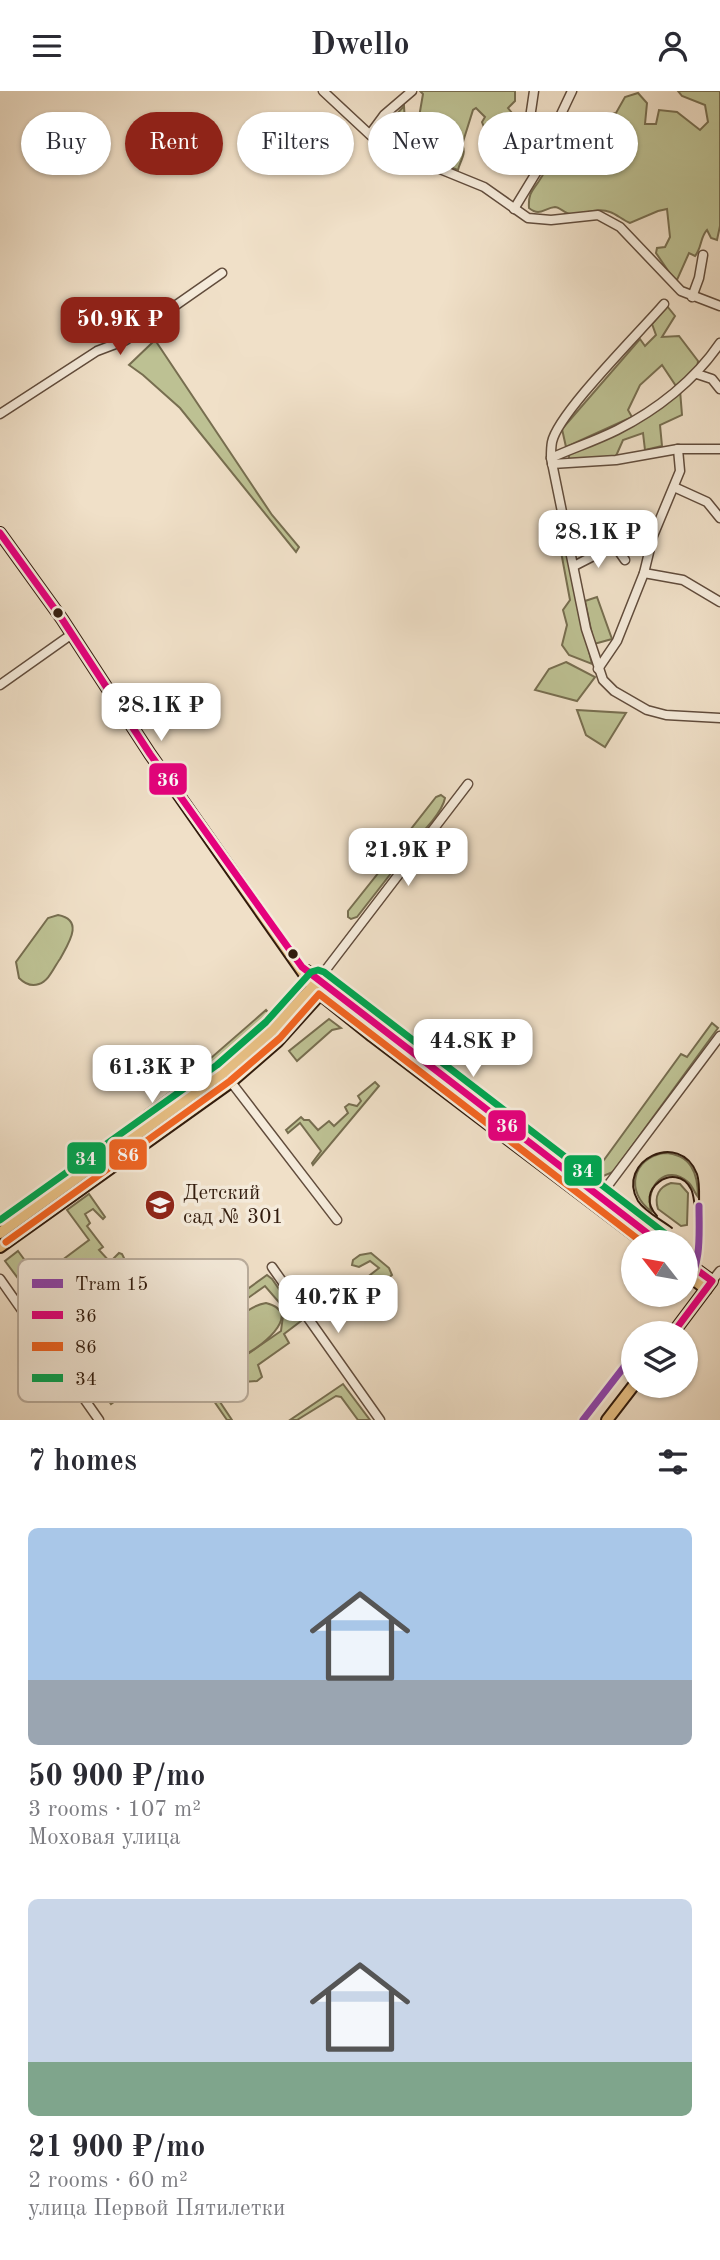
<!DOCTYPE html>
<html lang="en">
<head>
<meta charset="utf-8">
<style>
  :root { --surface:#fff; --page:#f2f2f3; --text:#2b2b33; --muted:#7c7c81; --accent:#8f2418 }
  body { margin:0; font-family:"Old Standard TT",serif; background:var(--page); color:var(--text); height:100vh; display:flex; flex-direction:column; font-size:26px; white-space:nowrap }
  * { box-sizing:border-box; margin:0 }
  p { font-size:23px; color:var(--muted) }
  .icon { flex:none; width:38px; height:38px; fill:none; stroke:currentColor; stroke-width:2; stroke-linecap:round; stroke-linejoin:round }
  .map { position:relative; height:1329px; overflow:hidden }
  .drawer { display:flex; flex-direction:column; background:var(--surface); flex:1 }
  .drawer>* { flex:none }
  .top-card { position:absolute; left:21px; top:21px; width:679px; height:63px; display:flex; gap:14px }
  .needle { width:46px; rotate:301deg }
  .tools { position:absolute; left:621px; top:1139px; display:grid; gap:14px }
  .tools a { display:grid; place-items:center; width:77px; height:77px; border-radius:50%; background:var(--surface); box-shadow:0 2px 5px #0004; font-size:35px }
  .price { position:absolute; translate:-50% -60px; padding:0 16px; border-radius:14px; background:#fff; color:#222; font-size:23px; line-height:46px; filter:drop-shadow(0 2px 4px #0008) }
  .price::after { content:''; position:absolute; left:50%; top:42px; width:21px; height:16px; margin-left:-10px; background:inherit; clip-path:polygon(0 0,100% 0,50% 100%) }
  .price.active { background:var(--accent); color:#fff }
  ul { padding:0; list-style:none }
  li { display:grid; align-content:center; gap:14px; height:371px; padding:0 28px }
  li span { display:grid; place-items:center; height:217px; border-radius:10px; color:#555 }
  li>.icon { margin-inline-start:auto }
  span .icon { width:126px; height:126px; fill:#fffc; stroke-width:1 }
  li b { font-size:30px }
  h2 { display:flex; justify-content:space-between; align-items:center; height:84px; padding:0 28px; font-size:30px }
  .pill { padding:0 24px; border-radius:32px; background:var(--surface); box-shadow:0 2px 5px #0004; font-size:24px; line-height:63px }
  .pill.active { background:var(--accent); color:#fff }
  header { display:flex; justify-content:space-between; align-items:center; height:91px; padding:0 28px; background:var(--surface); font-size:32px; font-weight:600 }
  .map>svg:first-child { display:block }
</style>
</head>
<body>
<header><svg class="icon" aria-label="menu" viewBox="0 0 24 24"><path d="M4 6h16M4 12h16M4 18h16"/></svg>Dwello<svg class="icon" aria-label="person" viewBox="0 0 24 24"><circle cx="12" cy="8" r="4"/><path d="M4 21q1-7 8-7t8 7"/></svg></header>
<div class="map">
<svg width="720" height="1329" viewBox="0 0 720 1329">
  <rect width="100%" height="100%" fill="#f0e0c8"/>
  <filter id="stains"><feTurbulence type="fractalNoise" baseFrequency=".00286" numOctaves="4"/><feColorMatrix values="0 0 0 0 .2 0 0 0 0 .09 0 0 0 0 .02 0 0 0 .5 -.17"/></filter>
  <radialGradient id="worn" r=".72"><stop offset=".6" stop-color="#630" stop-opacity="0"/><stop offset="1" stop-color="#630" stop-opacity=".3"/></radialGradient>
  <g fill="#bdc193" stroke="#776e50" stroke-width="2">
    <path d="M 420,0 L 515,0 L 515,10 L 508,17 L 520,32 L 512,40 L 499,33 L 484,36 L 482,31 L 485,26 L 476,17 L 473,19 L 462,54 C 467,62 460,70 458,79 L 444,74 L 437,69 L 442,53 L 437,45 L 437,26 L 424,30 L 424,38 C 417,45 417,50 418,60 L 414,63 L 387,53 L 402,44 L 395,25 L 404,15 L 405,32 L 408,36 L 418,32 L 423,3 Z"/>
    <path d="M 678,0 L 720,0 L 720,135 L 717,149 L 711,147 L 707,139 C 700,146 702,157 695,165 L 689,162 L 677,189 L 673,187 L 656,162 L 657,157 L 665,156 L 670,146 L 667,118 L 658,120 L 630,132 C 623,129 616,123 610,121 C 597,116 582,124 570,123 C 565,122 559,116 555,116 C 544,117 540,126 529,117 C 528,103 532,100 539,90 C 549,76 543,73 561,64 L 571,77 L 576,70 L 575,65 L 577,62 L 591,59 L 600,44 L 588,35 L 579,45 L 564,41 L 562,35 C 574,17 600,28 616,22 L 625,6 L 638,2 L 647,12 L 645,33 L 656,33 L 659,19 L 677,21 L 700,39 L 708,31 L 705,14 L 682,5 Z"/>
    <path d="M 667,215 L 675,225 L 662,246 L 679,245 L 698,270 L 697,279 L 676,295 L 662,274 L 640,294 L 628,319 L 632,326 L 566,356 L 562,338 L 640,248 L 645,255 L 656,244 L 652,233 Z"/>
    <path d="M 155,249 L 272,424 L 299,456 L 296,461 L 180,317 L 143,284 L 129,274 Z"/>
    <path d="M 680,299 L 682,324 L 660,334 L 662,355 L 645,359 L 643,342 L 623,349 L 616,365 L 569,369 L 569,361 L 655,321 Z"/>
    <path d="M 554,423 L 558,423 L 592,573 L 569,564 L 562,554 L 567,534 L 563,519 L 570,509 Z"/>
    <path d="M 597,506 L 612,548 L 594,553 L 585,510 Z"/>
    <path d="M 566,571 L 595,586 L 577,610 L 535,599 L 549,578 Z"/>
    <path d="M 577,619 L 626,622 L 605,656 L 586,644 Z"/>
    <path d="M 441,704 L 445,707 C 443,718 424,744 413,746 L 410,744 L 411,738 L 436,706 Z"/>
    <path d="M 403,751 L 409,756 L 406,763 L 357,826 L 351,828 L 348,826 L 348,820 Z"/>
    <path d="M 58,824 C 85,829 68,853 60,868 C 54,876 49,890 39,893 C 31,896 25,893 19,887 L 16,871 L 48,827 Z"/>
    <path d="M 358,909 L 602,1093 L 593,1092 L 362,917 Z"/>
    <path d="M 266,919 L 272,926 L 240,958 L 154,1023 L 148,1026 L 143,1023 L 144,1020 L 180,994 Z"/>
    <path d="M 329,928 L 341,937 L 332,939 L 297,970 L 289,960 Z"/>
    <path d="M 712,932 L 718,937 L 613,1081 L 603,1085 L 596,1080 L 681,963 L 687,966 Z"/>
    <path d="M 375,991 L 379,995 L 313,1074 L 312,1072 L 321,1060 L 300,1032 L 288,1042 L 286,1039 L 301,1026 L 304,1029 L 309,1029 L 318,1039 L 329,1030 L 334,1035 L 348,1022 L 345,1016 L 349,1013 L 357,1015 L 361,1010 L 358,1005 Z"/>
    <path d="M 664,1062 C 691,1063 698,1082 698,1106 C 694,1101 692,1094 688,1091 C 666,1072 645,1095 651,1120 C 625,1101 632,1067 664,1062 Z"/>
    <path d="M 671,1092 L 680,1093 L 688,1102 L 687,1134 L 681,1135 L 658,1118 C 654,1105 659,1096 671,1092 Z"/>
    <path d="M 89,1103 L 105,1126 L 103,1128 L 93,1118 L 85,1123 L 90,1132 L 87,1135 L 103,1156 L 99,1159 L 110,1171 L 119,1162 L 122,1163 L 124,1167 L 105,1182 L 114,1198 L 100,1211 L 99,1208 L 112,1198 L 97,1176 L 89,1173 L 71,1184 L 61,1170 L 89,1149 L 67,1119 Z"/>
    <path d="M 18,1160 L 46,1198 L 43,1201 L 59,1222 L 50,1230 L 5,1170 Z"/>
    <path d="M 371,1162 L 389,1177 L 392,1184 L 381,1193 L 391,1207 L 387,1209 L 375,1202 L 365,1188 L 379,1177 L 370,1170 L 359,1176 L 352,1174 L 353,1169 L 360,1164 Z"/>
    <path d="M 267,1184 L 272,1188 L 301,1230 L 284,1243 L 289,1252 L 258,1274 L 262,1286 L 257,1290 L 230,1292 L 224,1286 L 226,1278 L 281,1240 L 284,1217 L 265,1195 L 217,1229 L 212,1237 L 199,1239 L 196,1235 Z"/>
    <path d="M 266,1212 C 307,1222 256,1261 239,1266 C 233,1268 229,1266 223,1263 L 218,1251 C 220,1237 251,1214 266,1212 Z"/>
    <path d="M 177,1251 L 180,1251 L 232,1329 L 227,1329 L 178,1258 L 142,1285 L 146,1292 L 136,1300 L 133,1297 L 111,1313 L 105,1304 Z"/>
    <path d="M 343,1293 L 370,1329 L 358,1329 L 341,1306 L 336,1305 L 297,1329 L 290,1329 Z"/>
  </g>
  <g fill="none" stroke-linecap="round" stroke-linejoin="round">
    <g stroke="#614c3c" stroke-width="11">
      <g id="minor">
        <path d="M 323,0 L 381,54 L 484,96 L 528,127 L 551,129 L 598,124 L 620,136 L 681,200 L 720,215"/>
        <path d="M 534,0 L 530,27 L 519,44 L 520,58 L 535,82"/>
        <path d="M 370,43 L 384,24 L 412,0"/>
        <path d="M 543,72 L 567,71 L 578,53"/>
        <path d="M 514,118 L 553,54 L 555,36 L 572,0"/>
        <path d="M 692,206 L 699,187 L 703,164"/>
        <path d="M 664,213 C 641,240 558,322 552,351 C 551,356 551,362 551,367 L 586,538 L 603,589 L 614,600 L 647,619 L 666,624 L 720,627"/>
        <path d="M 697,283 L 712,288 L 720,298"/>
        <path d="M 0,323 L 97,260 L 126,249 L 222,182"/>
        <path d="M 551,367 C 573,357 595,350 617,339 C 657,319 695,289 720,252"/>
        <path d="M 552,373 L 616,369 L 678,358 L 720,358"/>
        <path d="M 674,396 L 707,411 L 720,427"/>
        <path d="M 574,475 L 611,456 L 618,459 L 625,469"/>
        <path d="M 644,482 L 683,489 L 720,511"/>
        <path d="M 598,578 L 617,550 L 644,482 L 653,445 L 680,380 L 678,358"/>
        <path d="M 0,594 L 72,543"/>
        <path d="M 318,889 L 468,693"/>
        <path d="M 231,991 L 337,1129"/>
        <path d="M 600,1105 L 720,945"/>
        <path d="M 272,1176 L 380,1329"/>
        <path d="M 0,1188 L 99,1329"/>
        <path d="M 712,1190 L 720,1180"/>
      </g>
    </g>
    <g stroke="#311b0d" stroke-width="14">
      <g id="major">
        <path d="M 0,442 L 62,528 L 150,663 L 316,900 L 372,945 L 645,1152"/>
        <path d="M 307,880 L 661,1152"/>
        <path d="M 0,1142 L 223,982 L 273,939 L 315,893"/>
        <path d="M 0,1156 L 231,991 L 277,951 L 323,900"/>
        <path d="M 686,1183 L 706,1198"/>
        <path d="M 673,1242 L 712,1190 L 686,1171"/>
        <path d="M 607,1329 L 634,1294"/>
      </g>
    </g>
    <use href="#minor" stroke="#f5ebdb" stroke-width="8"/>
    <use href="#major" stroke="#e8c084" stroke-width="10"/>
    <g stroke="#311b0d" stroke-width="2">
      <path d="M 657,1125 C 632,1099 676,1069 691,1098 C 696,1106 697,1146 699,1159"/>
      <path d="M 672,1137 C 662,1129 645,1121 638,1110 C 615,1070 680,1038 697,1083 C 700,1092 699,1105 699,1115"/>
    </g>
    <g stroke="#f5ebdb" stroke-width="12">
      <g id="bus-1">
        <path d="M 0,442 L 62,528 L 150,663 L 302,876 L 660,1152"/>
        <path d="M 673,1242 L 712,1190 L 686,1171"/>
      </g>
    </g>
    <g stroke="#f5ebdb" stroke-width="12">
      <path id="bus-2" d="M 6,1151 L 230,990 L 280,947 L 319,903 L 643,1152"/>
    </g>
    <g stroke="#f5ebdb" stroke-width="12">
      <path id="bus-3" d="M 0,1129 L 217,974 L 266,931 L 311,881 L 318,879 L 324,881 L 667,1144"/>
    </g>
    <use href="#bus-1" stroke="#e5007d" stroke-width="7"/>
    <use href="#bus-2" stroke="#f26522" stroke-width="7"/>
    <use href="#bus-3" stroke="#00a651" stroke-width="7"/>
    <g stroke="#f5ebdb" stroke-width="12">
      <g id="tram-1">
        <path d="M 686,1197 C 702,1171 699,1144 699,1115"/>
        <path d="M 583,1329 L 634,1263"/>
      </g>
    </g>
    <use href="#tram-1" stroke="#8e44ad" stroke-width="7"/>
  </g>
  <defs>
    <g id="school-disc" transform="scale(1.575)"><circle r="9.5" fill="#8f2418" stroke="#f5ebdb"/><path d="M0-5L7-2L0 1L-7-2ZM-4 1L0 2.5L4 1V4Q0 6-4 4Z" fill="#fff"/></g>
  </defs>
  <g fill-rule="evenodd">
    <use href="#school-disc" x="160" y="1114"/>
  </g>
  <g fill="#311b0d" stroke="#f5ebdb" stroke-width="2.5">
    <circle cx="58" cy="522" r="6"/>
    <circle cx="293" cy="863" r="6"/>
  </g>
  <g text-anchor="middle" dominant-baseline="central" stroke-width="7" stroke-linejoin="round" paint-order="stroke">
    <g font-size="21" fill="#311b0d" stroke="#f5ebdb" text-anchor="start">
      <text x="183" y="1102">Детский<tspan x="183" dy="24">сад № 301</tspan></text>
    </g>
  </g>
  <rect x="18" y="1168" width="230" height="143" rx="10" fill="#f5ebdb" stroke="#baad9d" stroke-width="2"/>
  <rect x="32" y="1188" width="31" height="9" fill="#8e44ad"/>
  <rect x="32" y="1220" width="31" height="8" fill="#e5007d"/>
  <rect x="32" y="1251" width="31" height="9" fill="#f26522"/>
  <rect x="32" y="1283" width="31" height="8" fill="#00a651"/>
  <g font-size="19" fill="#311b0d">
    <text x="75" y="1199">Tram 15</text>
    <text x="75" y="1231">36</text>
    <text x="75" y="1262">86</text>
    <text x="75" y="1294">34</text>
  </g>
  <g stroke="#f5ebdb" stroke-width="2.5">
    <rect x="148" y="671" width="40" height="34" rx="7" fill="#e5007d"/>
    <rect x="487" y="1018" width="40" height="33" rx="7" fill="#e5007d"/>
    <rect x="108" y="1047" width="40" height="33" rx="7" fill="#f26522"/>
    <rect x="66" y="1050" width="41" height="34" rx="7" fill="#00a651"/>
    <rect x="563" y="1063" width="40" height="33" rx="7" fill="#00a651"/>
  </g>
  <g font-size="19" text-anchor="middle" font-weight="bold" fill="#fff">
    <text x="168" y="695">36</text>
    <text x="507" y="1041">36</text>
    <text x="128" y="1070">86</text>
    <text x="86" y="1074">34</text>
    <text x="583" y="1086">34</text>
  </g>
  <rect width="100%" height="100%" filter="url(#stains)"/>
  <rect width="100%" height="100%" fill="url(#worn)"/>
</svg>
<div class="tools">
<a><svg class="needle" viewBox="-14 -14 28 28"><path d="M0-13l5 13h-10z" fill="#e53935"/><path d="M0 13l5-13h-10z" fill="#7c7c81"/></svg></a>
<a><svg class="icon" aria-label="layers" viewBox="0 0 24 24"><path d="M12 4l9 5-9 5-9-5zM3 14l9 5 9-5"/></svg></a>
</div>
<b class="price active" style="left:120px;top:266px">50.9K ₽</b>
<b class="price" style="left:598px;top:479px">28.1K ₽</b>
<b class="price" style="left:161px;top:652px">28.1K ₽</b>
<b class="price" style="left:408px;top:797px">21.9K ₽</b>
<b class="price" style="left:473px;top:988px">44.8K ₽</b>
<b class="price" style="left:152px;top:1014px">61.3K ₽</b>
<b class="price" style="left:338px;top:1244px">40.7K ₽</b>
<div class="top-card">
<a class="pill">Buy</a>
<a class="pill active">Rent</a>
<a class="pill">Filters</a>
<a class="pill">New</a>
<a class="pill">Apartment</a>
</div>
</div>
<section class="drawer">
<h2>7 homes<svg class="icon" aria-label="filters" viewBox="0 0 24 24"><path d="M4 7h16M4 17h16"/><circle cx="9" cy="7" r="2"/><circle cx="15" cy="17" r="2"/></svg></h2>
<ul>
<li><span style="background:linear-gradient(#a9c7e8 70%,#9aa5b1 0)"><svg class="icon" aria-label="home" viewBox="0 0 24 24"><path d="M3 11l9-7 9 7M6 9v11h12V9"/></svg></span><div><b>50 900 ₽/mo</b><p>3 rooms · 107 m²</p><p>Моховая улица</p></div></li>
<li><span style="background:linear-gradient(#c9d6e8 75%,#7fa58c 0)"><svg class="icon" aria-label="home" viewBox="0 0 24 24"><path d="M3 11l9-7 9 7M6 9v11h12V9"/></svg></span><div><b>21 900 ₽/mo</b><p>2 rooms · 60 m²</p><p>улица Первой Пятилетки</p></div></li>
</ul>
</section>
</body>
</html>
